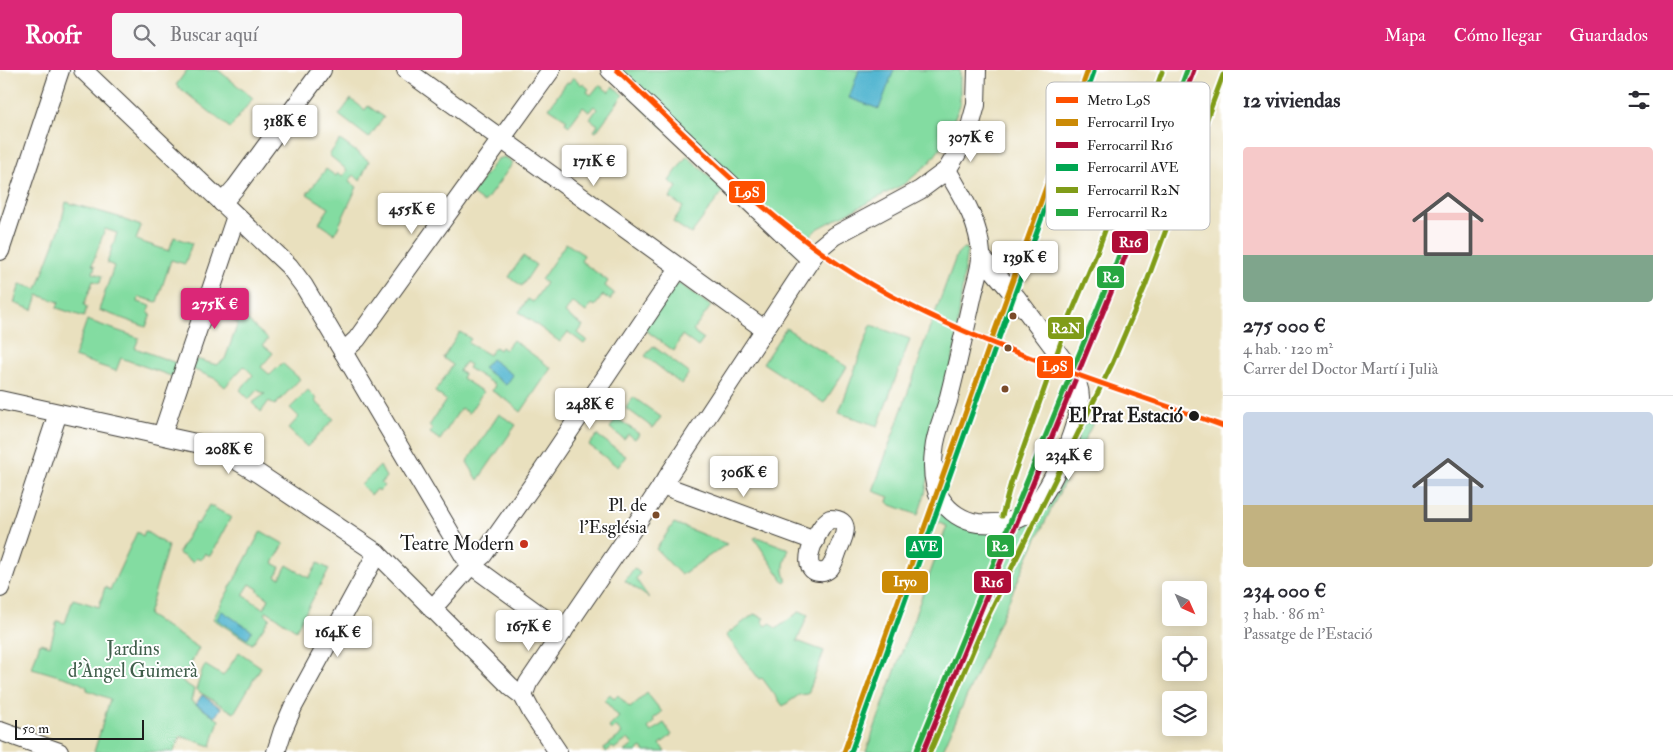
<!DOCTYPE html>
<html lang="es">
<head>
<meta charset="utf-8">
<style>
  :root { --surface:#fff; --page:#f7f7f7; --text:#2b2b33; --muted:#7c7c81; --line:#e1e1e2; --accent:#db2777 }
  body { margin:0; font-family:"IM FELL Double Pica",serif; background:var(--page); color:var(--text); height:100vh; display:flex; flex-direction:column; font-size:19px; white-space:nowrap }
  * { box-sizing:border-box; margin:0 }
  p { font-size:16px; color:var(--muted) }
  .icon { flex:none; width:28px; height:28px; fill:none; stroke:currentColor; stroke-width:2; stroke-linecap:round; stroke-linejoin:round }
  .map { position:relative; flex:1; overflow:hidden }
  .sheet { display:flex; flex-direction:column; background:var(--surface); width:450px }
  .sheet>* { flex:none }
  .needle { width:32px; rotate:135deg }
  .fabs { position:absolute; left:1162px; top:511px; display:grid; gap:10px }
  .fabs a { display:grid; place-items:center; width:45px; height:45px; border-radius:5px; background:var(--surface); box-shadow:0 2px 12px #0003; font-size:25px }
  .scale { position:absolute; left:15px; bottom:12px; width:129px; box-sizing:border-box; padding-left:5px; border:2px solid #1c1c1c; border-top:0; font-size:14px; line-height:18px; white-space:nowrap; color:#1c1c1c; -webkit-text-stroke:4px #fff; paint-order:stroke }
  .price { position:absolute; translate:-50% -42px; padding:0 11px; border-radius:5px; background:#fff; color:#222; font-size:16px; line-height:32px; filter:drop-shadow(0 1px 2px #0008) }
  .price::after { content:''; position:absolute; left:50%; top:30px; width:15px; height:11px; margin-left:-8px; background:inherit; clip-path:polygon(0 0,100% 0,50% 100%) }
  .price.selected { background:var(--accent); color:#fff }
  ul { padding:0; list-style:none }
  li { display:grid; align-content:center; gap:10px; height:265px; padding:0 20px }
  li+li { border-top:1px solid var(--line) }
  li span { display:grid; place-items:center; height:155px; border-radius:5px; color:#555 }
  li>.icon { margin-inline-start:auto }
  span .icon { width:90px; height:90px; fill:#fffc; stroke-width:1 }
  li b { font-size:21px }
  h2 { display:flex; justify-content:space-between; align-items:center; height:60px; padding:0 20px; font-size:21px }
  header { display:flex; align-items:center; gap:30px; box-sizing:border-box; height:70px; padding:0 25px; background:var(--accent); color:#fff }
  header strong { font-size:24px }
  nav { display:flex; gap:28px; margin-inline-start:auto; font-size:18px }
  .search { width:350px; height:45px; background:var(--page); display:flex; align-items:center; gap:12px; box-sizing:border-box; padding:0 18px; border-radius:5px; color:var(--muted); font-size:19px }
  main { display:flex; flex:1; min-height:0 }
  .map>svg:first-child { display:block }
</style>
</head>
<body>
<header>
<strong>Roofr</strong>
<div class="search"><svg class="icon" aria-label="search" viewBox="0 0 24 24"><circle cx="10" cy="10" r="6"/><path d="M15 15l6 6"/></svg>Buscar aquí</div>
<nav><a>Mapa</a><a>Cómo llegar</a><a>Guardados</a></nav>
</header>
<main>
<div class="map">
<svg width="1223" height="682" viewBox="0 0 1223 682">
  <rect width="100%" height="100%" fill="#fff"/>
  <filter id="ink" filterUnits="userSpaceOnUse"><feTurbulence type="fractalNoise" baseFrequency=".02" numOctaves="2"/><feDisplacementMap in="SourceGraphic" scale="10" xChannelSelector="R" yChannelSelector="G"/><feConvolveMatrix kernelMatrix="1 2 1 2 8 2 1 2 1" color-interpolation-filters="sRGB"/></filter>
  <filter id="wash" filterUnits="userSpaceOnUse"><feTurbulence type="fractalNoise" baseFrequency=".0096" numOctaves="4" result="noise"/><feDisplacementMap in="SourceGraphic" scale="20" xChannelSelector="R" yChannelSelector="G"/><feGaussianBlur stdDeviation="1.12" result="paint"/><feColorMatrix in="noise" values="0 0 0 0 0 0 0 0 0 0 0 0 0 0 0 0 0 1.4 0 .05"/><feComposite in="paint" operator="in"/></filter>
  <g filter="url(#wash)">
    <rect width="100%" height="100%" fill="#e9e0be"/>
    <g fill="#83dca1" stroke="#507c5e" fill-rule="evenodd">
      <path d="M 187,0 L 218,0 L 253,28 L 230,58 L 176,15 Z"/>
      <path d="M 602,0 L 960,0 L 960,35 L 943,75 L 929,93 L 906,113 L 817,159 L 810,166 L 797,184 Z"/>
      <path d="M 573,7 L 582,15 L 583,14 L 589,19 L 587,22 L 591,25 L 599,15 L 609,22 L 613,16 L 623,25 L 596,62 L 594,61 L 598,55 L 590,49 L 597,39 L 594,36 L 589,42 L 583,37 L 569,56 L 565,53 L 567,50 L 549,38 L 567,12 L 569,13 Z"/>
      <path d="M 351,29 L 365,40 L 368,36 L 384,47 L 369,68 L 339,45 Z"/>
      <path d="M 340,70 L 369,91 L 360,111 L 354,105 L 349,111 L 357,117 L 335,164 L 319,153 L 329,138 L 307,124 L 326,99 L 336,106 L 338,103 L 343,106 L 347,100 L 329,85 Z"/>
      <path d="M 687,86 L 724,120 L 691,164 L 673,152 L 683,137 L 670,128 L 677,117 L 669,111 Z"/>
      <path d="M 505,87 L 513,93 L 484,133 L 472,124 L 497,89 Z"/>
      <path d="M 66,132 L 122,148 L 122,149 L 141,156 L 136,170 L 169,181 L 174,167 L 192,173 L 185,194 L 171,190 L 157,232 L 139,227 L 138,232 L 151,236 L 148,243 L 151,244 L 146,257 L 99,240 L 114,196 L 107,193 L 117,163 L 105,159 L 92,195 L 95,196 L 93,203 L 102,206 L 100,213 L 93,211 L 84,235 L 87,237 L 84,247 L 57,238 L 59,232 L 38,225 L 33,240 L 14,233 L 20,214 L 37,219 L 60,158 Z"/>
      <path d="M 566,173 L 584,185 L 581,191 L 608,211 L 605,216 L 614,223 L 610,230 L 603,225 L 595,236 L 592,234 L 586,242 L 572,232 L 565,243 L 583,256 L 578,263 L 587,270 L 584,274 L 568,262 L 560,272 L 519,242 L 528,229 L 533,232 L 546,213 L 541,210 Z"/>
      <path d="M 967,178 L 955,278 L 925,424 L 918,445 L 891,435 L 888,432 L 889,427 L 873,421 L 920,288 L 919,287 L 957,184 L 961,180 Z"/>
      <path d="M 523,186 L 536,195 L 522,216 L 509,207 Z"/>
      <path d="M 680,214 L 711,236 L 693,261 L 704,269 L 698,277 L 682,265 L 674,281 L 644,259 L 673,215 Z"/>
      <path d="M 239,243 L 268,269 L 263,275 L 273,283 L 261,297 L 270,305 L 282,293 L 300,309 L 275,335 L 269,331 L 261,342 L 252,333 L 265,324 L 257,320 L 249,329 L 240,320 L 253,305 L 244,296 L 225,317 L 216,309 L 192,299 L 196,289 L 217,295 L 225,289 L 238,253 L 233,251 Z"/>
      <path d="M 87,250 L 139,268 L 135,278 L 179,294 L 174,307 L 121,288 L 116,301 L 74,287 Z"/>
      <path d="M 871,255 L 910,269 L 878,356 L 839,343 Z"/>
      <path d="M 786,258 L 847,297 L 824,333 L 763,293 Z"/>
      <path d="M 460,262 L 471,269 L 468,273 L 489,285 L 495,277 L 499,280 L 501,277 L 505,280 L 513,270 L 551,298 L 521,342 L 508,331 L 492,321 L 495,315 L 468,298 L 470,295 L 465,292 L 459,301 L 464,304 L 462,308 L 483,322 L 469,343 L 461,338 L 440,370 L 430,363 L 433,359 L 429,356 L 446,330 L 435,322 L 453,295 L 443,288 Z"/>
      <path d="M 653,276 L 689,303 L 681,314 L 645,286 Z"/>
      <path d="M 308,320 L 317,329 L 315,331 L 334,349 L 307,377 L 288,359 L 299,347 L 290,338 Z"/>
      <path d="M 633,327 L 661,347 L 653,358 L 626,338 Z"/>
      <path d="M 499,344 L 516,355 L 478,410 L 467,392 Z"/>
      <path d="M 617,348 L 639,364 L 635,369 L 628,364 L 624,369 L 610,358 Z"/>
      <path d="M 1083,350 L 1088,353 L 1093,353 L 1029,485 L 942,682 L 866,682 L 947,456 L 934,451 L 937,445 L 942,443 C 954,449 967,458 980,461 C 989,464 998,463 1007,462 C 1058,453 1068,391 1083,350 Z"/>
      <path d="M 597,365 L 626,386 L 618,397 L 589,375 Z"/>
      <path d="M 380,396 L 386,407 L 381,413 L 384,416 L 379,421 L 376,419 L 371,425 L 361,415 Z"/>
      <path d="M 209,435 L 231,447 L 210,486 L 205,483 L 201,490 L 196,488 L 193,492 L 178,483 L 195,453 L 198,454 Z"/>
      <path d="M 674,453 L 727,474 L 681,505 L 656,479 Z"/>
      <path d="M 145,461 L 168,476 L 148,545 L 199,578 L 182,611 L 194,619 L 191,631 L 219,650 L 211,676 L 180,666 L 174,682 L 94,682 L 110,629 L 87,620 L 87,617 L 76,611 L 32,598 L 40,573 L 50,576 L 57,551 L 65,553 L 73,529 L 99,537 L 105,517 L 110,520 L 137,462 L 143,466 Z"/>
      <path d="M 261,461 L 284,474 L 273,493 L 280,497 L 276,506 L 280,508 L 287,495 L 309,508 L 318,493 L 329,499 L 296,560 L 267,541 L 265,544 L 270,548 L 252,574 L 213,549 ZM 250,514 L 258,519 L 258,521 L 269,529 L 264,539 L 243,525 Z"/>
      <path d="M 757,467 L 789,479 C 785,490 781,499 787,510 L 784,512 L 754,468 Z"/>
      <path d="M 634,498 L 640,503 L 636,509 L 649,528 L 625,511 Z"/>
      <path d="M 800,541 L 808,545 L 797,571 L 824,581 L 808,624 L 799,625 L 783,636 L 762,608 L 759,609 L 726,565 L 754,544 L 764,548 L 762,551 L 766,556 L 771,553 L 776,559 Z"/>
      <path d="M 239,582 L 261,597 L 234,643 L 196,620 L 202,601 L 205,595 L 223,606 Z"/>
      <path d="M 647,623 L 662,642 L 653,649 L 655,652 L 648,658 L 651,662 L 664,653 L 672,665 L 660,674 L 665,682 L 645,682 L 642,678 L 636,682 L 624,682 L 633,675 L 628,669 L 614,679 L 612,677 L 606,682 L 604,678 L 622,664 L 616,656 L 611,660 L 609,657 L 619,647 L 604,630 L 610,624 L 614,629 L 618,625 L 630,638 Z"/>
    </g>
    <g fill="#51b5d0" stroke="#366876">
      <path d="M 859,0 L 894,0 L 879,39 L 849,28 Z"/>
      <path d="M 491,289 L 513,305 L 506,315 L 483,298 Z"/>
      <path d="M 222,541 L 252,561 L 247,569 L 217,549 Z"/>
      <path d="M 202,625 L 221,638 L 215,647 L 196,634 Z"/>
    </g>
  </g>
  <g filter="url(#ink)">
    <g fill="none" stroke-linecap="round" stroke-linejoin="round">
      <g stroke="#3b3934" stroke-width="20">
        <g id="minor">
          <path d="M 83,0 L 289,196 L 304,216 L 464,486 L 471,495 L 563,562"/>
          <path d="M 406,0 L 764,259"/>
          <path d="M 610,0 L 810,189"/>
          <path d="M 947,100 C 962,126 979,152 981,183 C 982,196 976,211 973,224 C 965,260 957,295 948,331 C 943,348 935,364 934,381 C 932,397 933,416 941,429 C 949,442 963,451 978,453 C 994,454 1012,454 1025,445 C 1048,430 1080,355 1080,327 C 1080,318 1076,310 1072,302 L 1016,227 L 981,186"/>
          <path d="M 222,133 L 236,117 L 322,0"/>
          <path d="M 0,181 L 60,0"/>
          <path d="M 343,282 L 357,269 L 551,0"/>
          <path d="M 0,330 L 214,377 L 259,404 L 377,483 L 511,617 L 523,626 L 532,643 L 558,682"/>
          <path d="M 162,365 L 236,146"/>
          <path d="M 662,415 L 815,471"/>
          <path d="M 830,449 C 853,449 844,467 838,480 C 836,486 834,493 830,498 C 827,501 824,503 819,502 C 796,500 819,454 830,449 Z"/>
          <path d="M 0,518 L 58,343"/>
          <path d="M 432,539 L 471,495 L 483,485 L 539,406 L 679,198"/>
          <path d="M 523,626 L 528,613 L 647,438 L 817,180 L 834,166 L 920,120 L 947,100 L 965,70 L 971,53 L 976,35 L 977,0"/>
          <path d="M 0,661 L 59,682"/>
          <path d="M 276,682 L 283,660 L 293,637 L 377,483"/>
        </g>
      </g>
      <use href="#minor" stroke="#fff" stroke-width="18"/>
      <g stroke="#fff" stroke-width="9">
        <path id="rail-1" d="M 844,682 L 1088,0"/>
      </g>
      <g stroke="#fff" stroke-width="9">
        <path id="rail-2" d="M 923,682 L 1119,203 L 1194,0"/>
      </g>
      <g stroke="#fff" stroke-width="9">
        <path id="rail-3" d="M 851,682 L 1094,2"/>
      </g>
      <g stroke="#fff" stroke-width="9">
        <g id="rail-4">
          <path d="M 1002,446 L 1011,413 L 1069,249 L 1098,180 L 1162,2"/>
          <path d="M 930,682 L 986,550 L 1112,294 L 1146,214 L 1223,5"/>
        </g>
      </g>
      <g stroke="#fff" stroke-width="9">
        <path id="rail-5" d="M 917,680 L 1113,201 L 1187,0"/>
      </g>
      <use href="#rail-1" stroke="#cb8a06" stroke-width="5"/>
      <use href="#rail-2" stroke="#af0d38" stroke-width="5"/>
      <use href="#rail-3" stroke="#00a651" stroke-width="5"/>
      <use href="#rail-4" stroke="#809c18" stroke-width="5"/>
      <use href="#rail-5" stroke="#26a741" stroke-width="5"/>
      <g stroke="#fff" stroke-width="9">
        <path id="metro-1" d="M 617,0 C 689,68 758,141 841,196 C 956,271 1095,309 1223,356"/>
      </g>
      <use href="#metro-1" stroke="#fe5000" stroke-width="5"/>
    </g>
  </g>
  <g fill="#7a4b2a" stroke="#fff" stroke-width="2">
    <circle cx="1013" cy="246" r="4.5"/>
    <circle cx="1008" cy="278" r="4.5"/>
    <circle cx="1005" cy="319" r="4.5"/>
    <circle cx="656" cy="445" r="4.5"/>
  </g>
  <circle fill="#1c1c1c" stroke="#fff" stroke-width="2" cx="1194" cy="346" r="6"/>
  <circle fill="#c8321e" stroke="#fff" stroke-width="2" cx="524" cy="474" r="5"/>
  <g text-anchor="middle" dominant-baseline="central" stroke-width="4" stroke-linejoin="round" paint-order="stroke">
    <g font-size="18" fill="#1c1c1c" stroke="#fff" text-anchor="end">
      <text x="647" y="435">Pl. de<tspan x="647" dy="22">l'Església</tspan></text>
    </g>
    <g font-size="19" font-weight="bold" fill="#1c1c1c" stroke="#fff" text-anchor="end">
      <text x="1183" y="346">El Prat Estació</text>
    </g>
    <g font-size="19" fill="#1c1c1c" stroke="#fff" text-anchor="end">
      <text x="514" y="474">Teatre Modern</text>
    </g>
    <g font-size="19" fill="#405f4b" stroke="#fff">
      <text x="133" y="579">Jardins<tspan x="133" dy="22">d'Àngel Guimerà</tspan></text>
    </g>
  </g>
  <rect x="1046" y="12" width="164" height="148" rx="8" fill="#fff" stroke="#bbb" stroke-width="1"/>
  <rect x="1056" y="27" width="22" height="6" fill="#fe5000"/>
  <rect x="1056" y="49" width="22" height="7" fill="#cb8a06"/>
  <rect x="1056" y="72" width="22" height="6" fill="#af0d38"/>
  <rect x="1056" y="94" width="22" height="7" fill="#00a651"/>
  <rect x="1056" y="117" width="22" height="6" fill="#809c18"/>
  <rect x="1056" y="139" width="22" height="7" fill="#26a741"/>
  <g font-size="14" fill="#1c1c1c">
    <text x="1087" y="35">Metro L9S</text>
    <text x="1087" y="57">Ferrocarril Iryo</text>
    <text x="1087" y="80">Ferrocarril R16</text>
    <text x="1087" y="102">Ferrocarril AVE</text>
    <text x="1087" y="125">Ferrocarril R2N</text>
    <text x="1087" y="147">Ferrocarril R2</text>
  </g>
  <g stroke="#fff" stroke-width="2">
    <rect x="728" y="110" width="38" height="24" rx="5" fill="#fe5000"/>
    <rect x="1111" y="160" width="38" height="24" rx="5" fill="#af0d38"/>
    <rect x="1096" y="195" width="29" height="24" rx="5" fill="#26a741"/>
    <rect x="1047" y="246" width="38" height="24" rx="5" fill="#809c18"/>
    <rect x="1036" y="285" width="38" height="24" rx="5" fill="#fe5000"/>
    <rect x="986" y="464" width="29" height="24" rx="5" fill="#26a741"/>
    <rect x="905" y="465" width="38" height="24" rx="5" fill="#00a651"/>
    <rect x="881" y="500" width="48" height="24" rx="5" fill="#cb8a06"/>
    <rect x="973" y="500" width="39" height="24" rx="5" fill="#af0d38"/>
  </g>
  <g font-size="14" text-anchor="middle" font-weight="bold" fill="#fff">
    <text x="747" y="127">L9S</text>
    <text x="1130" y="177">R16</text>
    <text x="1111" y="212">R2</text>
    <text x="1066" y="263">R2N</text>
    <text x="1055" y="301">L9S</text>
    <text x="1000" y="481">R2</text>
    <text x="924" y="481">AVE</text>
    <text x="905" y="516">Iryo</text>
    <text x="992" y="517">R16</text>
  </g>
</svg>
<div class="fabs">
<a><svg class="needle" viewBox="-14 -14 28 28"><path d="M0-13l5 13h-10z" fill="#e53935"/><path d="M0 13l5-13h-10z" fill="#7c7c81"/></svg></a>
<a><svg class="icon" aria-label="locate" viewBox="0 0 24 24"><circle cx="12" cy="12" r="6"/><path d="M12 2v4M12 18v4M2 12h4M18 12h4"/></svg></a>
<a><svg class="icon" aria-label="layers" viewBox="0 0 24 24"><path d="M12 4l9 5-9 5-9-5zM3 14l9 5 9-5"/></svg></a>
</div>
<div class="scale">50 m</div>
<b class="price" style="left:285px;top:77px">318K €</b>
<b class="price" style="left:971px;top:93px">307K €</b>
<b class="price" style="left:594px;top:117px">171K €</b>
<b class="price" style="left:412px;top:165px">455K €</b>
<b class="price" style="left:1025px;top:213px">139K €</b>
<b class="price selected" style="left:215px;top:260px">275K €</b>
<b class="price" style="left:590px;top:360px">248K €</b>
<b class="price" style="left:229px;top:405px">208K €</b>
<b class="price" style="left:1069px;top:411px">234K €</b>
<b class="price" style="left:744px;top:428px">306K €</b>
<b class="price" style="left:529px;top:582px">167K €</b>
<b class="price" style="left:338px;top:588px">164K €</b>
</div>
<section class="sheet">
<h2>12 viviendas<svg class="icon" aria-label="filters" viewBox="0 0 24 24"><path d="M4 7h16M4 17h16"/><circle cx="9" cy="7" r="2"/><circle cx="15" cy="17" r="2"/></svg></h2>
<ul>
<li><span style="background:linear-gradient(#f6c9c9 70%,#7fa58c 0)"><svg class="icon" aria-label="home" viewBox="0 0 24 24"><path d="M3 11l9-7 9 7M6 9v11h12V9"/></svg></span><div><b>275 000 €</b><p>4 hab. · 120 m²</p><p>Carrer del Doctor Martí i Julià</p></div></li>
<li><span style="background:linear-gradient(#c9d6e8 60%,#c2b280 0)"><svg class="icon" aria-label="home" viewBox="0 0 24 24"><path d="M3 11l9-7 9 7M6 9v11h12V9"/></svg></span><div><b>234 000 €</b><p>3 hab. · 86 m²</p><p>Passatge de l'Estació</p></div></li>
</ul>
</section>
</main>
</body>
</html>
